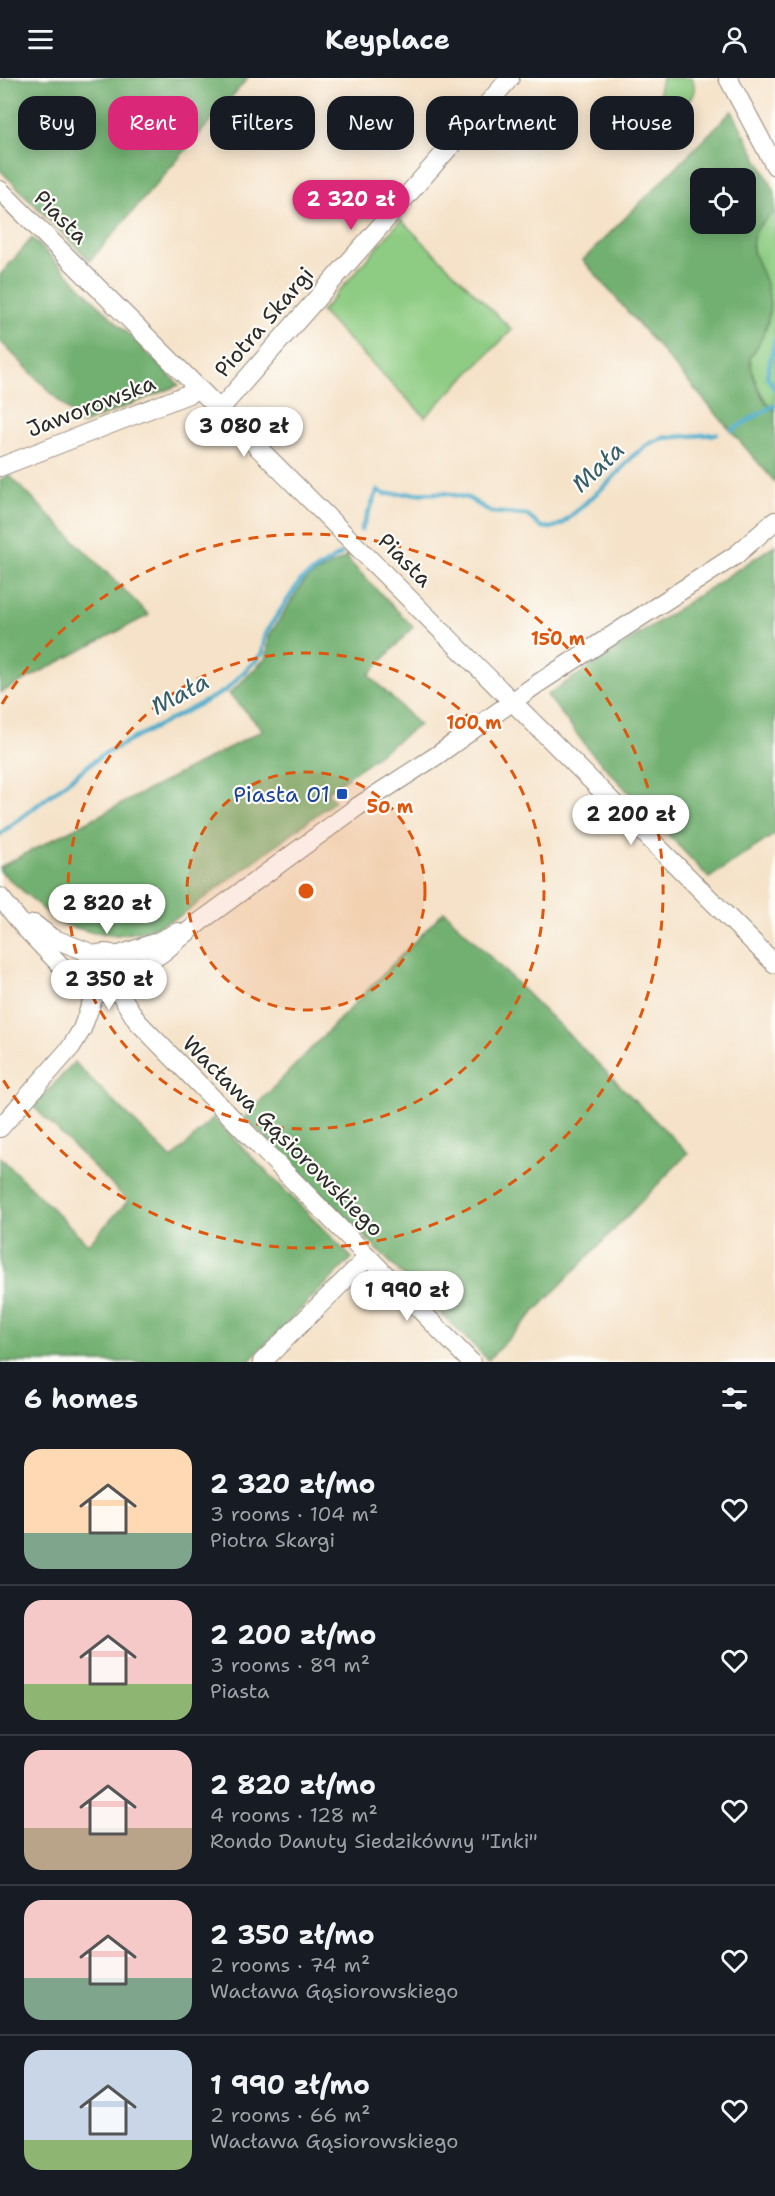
<!DOCTYPE html>
<html lang="en">
<head>
<meta charset="utf-8">
<style>
  :root { --surface:#171b24; --page:#242831; --text:#f1f3f6; --muted:#9ea1a6; --line:#363941; --accent:#db2777 }
  body { margin:0; font-family:"Shantell Sans",sans-serif; background:var(--page); color:var(--text); height:100vh; display:flex; flex-direction:column; font-size:22px; white-space:nowrap }
  * { box-sizing:border-box; margin:0 }
  p { font-size:20px; color:var(--muted) }
  .icon { flex:none; width:33px; height:33px; fill:none; stroke:currentColor; stroke-width:2; stroke-linecap:round; stroke-linejoin:round }
  .map { position:relative; height:1284px; overflow:hidden }
  .sheet { display:flex; flex-direction:column; background:var(--surface); flex:1 }
  .sheet>* { flex:none }
  .top-card { position:absolute; left:18px; top:18px; width:740px; height:54px; display:flex; gap:12px }
  .fabs { position:absolute; left:690px; top:90px; display:grid; gap:12px }
  .fabs a { display:grid; place-items:center; width:66px; height:66px; border-radius:12px; background:var(--surface); box-shadow:0 3px 15px #0003; font-size:30px }
  .price { position:absolute; translate:-50% -51px; padding:0 14px; border-radius:21px; background:#fff; color:#222; font-size:20px; line-height:39px; filter:drop-shadow(0 2px 3px #0008) }
  .price::after { content:''; position:absolute; left:50%; top:36px; width:18px; height:14px; margin-left:-9px; background:inherit; clip-path:polygon(0 0,100% 0,50% 100%) }
  .price.active { background:var(--accent); color:#fff }
  ul { padding:0; list-style:none }
  li { display:flex; align-items:center; gap:18px; height:150px; padding:0 24px }
  li+li { border-top:2px solid var(--line) }
  li span { display:grid; place-items:center; flex:none; width:168px; height:120px; border-radius:18px; color:#555 }
  li>.icon { margin-inline-start:auto }
  span .icon { width:72px; height:72px; fill:#fffc; stroke-width:1 }
  li b { font-size:26px }
  h2 { display:flex; justify-content:space-between; align-items:center; height:72px; padding:0 24px; font-size:26px }
  .pill { padding:0 21px; border-radius:18px; background:var(--surface); box-shadow:0 3px 15px #0003; font-size:21px; line-height:54px }
  .pill.active { background:var(--accent); color:#fff }
  header { display:flex; justify-content:space-between; align-items:center; height:78px; padding:0 24px; background:var(--surface); font-size:27px; font-weight:700 }
  .map>svg:first-child { display:block }
</style>
</head>
<body>
<header><svg class="icon" aria-label="menu" viewBox="0 0 24 24"><path d="M4 6h16M4 12h16M4 18h16"/></svg>Keyplace<svg class="icon" aria-label="person" viewBox="0 0 24 24"><circle cx="12" cy="8" r="4"/><path d="M4 21q1-7 8-7t8 7"/></svg></header>
<div class="map">
<svg width="775" height="1284" viewBox="0 0 775 1284">
  <rect width="100%" height="100%" fill="#fdfcf7"/>
  <filter id="ink" filterUnits="userSpaceOnUse"><feTurbulence type="fractalNoise" baseFrequency=".0167" numOctaves="2"/><feDisplacementMap in="SourceGraphic" scale="12" xChannelSelector="R" yChannelSelector="G"/><feConvolveMatrix kernelMatrix="1 2 1 2 8 2 1 2 1" color-interpolation-filters="sRGB"/></filter>
  <filter id="wash" filterUnits="userSpaceOnUse"><feTurbulence type="fractalNoise" baseFrequency=".008" numOctaves="4" result="noise"/><feDisplacementMap in="SourceGraphic" scale="24" xChannelSelector="R" yChannelSelector="G"/><feGaussianBlur stdDeviation="1.35" result="paint"/><feColorMatrix in="noise" values="0 0 0 0 0 0 0 0 0 0 0 0 0 0 0 0 0 1.4 0 .05"/><feComposite in="paint" operator="in"/></filter>
  <g filter="url(#wash)">
    <rect width="100%" height="100%" fill="#f5e2c8"/>
    <g fill="#8ecc83" stroke="#5c7c57" stroke-width="1.5">
      <path d="M 662,0 L 692,0 C 700,19 684,32 666,24 L 659,14 Z"/>
      <path d="M 775,134 L 775,333 L 774,333 C 761,319 752,299 750,280 C 762,263 773,240 769,219 C 763,182 732,164 775,134 Z"/>
      <path d="M 401,142 L 512,252 L 425,339 L 321,234 Z"/>
    </g>
    <g fill="#72b071" stroke="#4e6e4e" stroke-width="1.5" fill-rule="evenodd">
      <path d="M 4,0 L 248,0 L 90,183 L 0,92 L 0,4 Z"/>
      <path d="M 732,33 L 775,114 L 775,134 C 730,166 765,182 769,219 C 772,241 762,262 750,280 C 752,298 760,323 775,333 L 775,404 L 583,182 ZM 700,100 L 746,100 L 746,146 L 700,146 Z"/>
      <path d="M 32,160 L 179,307 L 82,346 L 0,263 L 0,197 Z"/>
      <path d="M 9,397 L 149,537 L 0,615 L 0,402 Z"/>
      <path d="M 775,467 L 775,756 L 709,800 L 589,672 L 547,617 Z"/>
      <path d="M 347,476 L 349,483 L 413,549 L 369,597 L 419,647 L 327,714 L 335,723 L 180,838 L 146,853 L 117,857 L 94,855 L 59,845 L 0,793 L 0,789 L 263,652 L 229,616 L 267,579 L 269,558 L 304,503 L 318,494 L 345,480 Z"/>
      <path d="M 444,833 L 688,1075 L 488,1282 L 245,1039 Z"/>
      <path d="M 74,984 L 172,1081 L 213,1040 L 352,1180 L 248,1284 L 0,1284 L 0,1079 L 88,1166 L 128,1123 L 34,1029 Z"/>
    </g>
    <g fill="none" stroke-linecap="round" stroke-linejoin="round">
      <g stroke="#4aacca" stroke-width="4.5">
        <path d="M 775,261 L 767,298 L 775,311"/>
        <path d="M 732,352 L 775,327"/>
        <path d="M 361,452 L 378,412 L 384,416 L 445,415 L 468,420 L 491,434 L 527,437 L 541,449 L 551,450 L 562,446 L 608,405 L 634,377 L 649,366 L 662,360 L 717,356"/>
        <path d="M 0,756 L 102,677 L 225,613 L 262,576 L 266,554 L 301,502 L 341,476"/>
      </g>
    </g>
  </g>
  <g filter="url(#ink)">
    <g fill="none" stroke-linecap="round" stroke-linejoin="round">
      <g stroke="#90867a" stroke-width="20">
        <g id="minor">
          <path d="M 728,0 L 775,88"/>
          <path d="M 0,112 L 775,886"/>
          <path d="M 220,331 L 510,0"/>
          <path d="M 0,389 L 191,315 L 198,310"/>
          <path d="M 0,819 L 24,849 L 68,895 L 76,900 L 87,902"/>
          <path d="M 34,846 L 52,860 L 96,877"/>
          <circle cx="105" cy="895" r="20"/>
          <path d="M 116,878 L 157,864 L 178,854"/>
          <path d="M 125,900 L 162,875 L 201,843 L 357,729 L 436,678 L 537,606 L 736,477 L 775,443"/>
          <path d="M 117,911 L 137,943 L 471,1284"/>
          <path d="M 0,1050 L 71,969 L 82,951 L 96,912"/>
          <path d="M 262,1284 L 368,1179"/>
        </g>
      </g>
      <use href="#minor" stroke="#fff" stroke-width="18"/>
    </g>
  </g>
  <circle cx="306" cy="813" r="119" fill="#df570e" fill-opacity=".12"/>
  <g fill="none" stroke="#df570e" stroke-width="3" stroke-dasharray="10 8">
    <circle cx="306" cy="813" r="119"/>
    <circle cx="306" cy="813" r="238"/>
    <path d="M2 626A357 357 0 1 1 2 1000"/>
  </g>
  <rect fill="#1a4fb4" stroke="#fdfcf7" stroke-width="2" x="336" y="710" width="12" height="12" rx="3"/>
  <g text-anchor="middle" dominant-baseline="central" stroke-width="4.5" stroke-linejoin="round" paint-order="stroke">
    <g font-size="22" fill="#2b2b2b" stroke="#fdfcf7">
      <text transform="translate(61 139) rotate(45)">Piasta</text>
      <text transform="translate(264 244) rotate(-49)">Piotra Skargi</text>
      <text transform="translate(91 328) rotate(-21)">Jaworowska</text>
      <text transform="translate(405 482) rotate(45)">Piasta</text>
      <text transform="translate(283 1058) rotate(45)">Wacława Gąsiorowskiego</text>
    </g>
    <g font-size="22" fill="#164399" stroke="#fdfcf7" text-anchor="end">
      <text x="330" y="716">Piasta 01</text>
    </g>
    <g font-size="24" font-style="italic" fill="#375f6b" stroke="#fdfcf7">
      <text transform="translate(598 389) rotate(-43)">Mała</text>
      <text transform="translate(180 616) rotate(-28)">Mała</text>
    </g>
  </g>
  <circle cx="306" cy="813" r="9" fill="#df570e" stroke="#fdfcf7" stroke-width="3"/>
  <g font-size="18" text-anchor="middle" font-weight="bold" fill="#df570e" stroke="#fdfcf7" stroke-width="4.5" stroke-linejoin="round" paint-order="stroke">
    <text x="558" y="567">150 m</text>
    <text x="474" y="651">100 m</text>
    <text x="390" y="735">50 m</text>
  </g>
</svg>
<div class="fabs">
<a><svg class="icon" aria-label="locate" viewBox="0 0 24 24"><circle cx="12" cy="12" r="6"/><path d="M12 2v4M12 18v4M2 12h4M18 12h4"/></svg></a>
</div>
<b class="price active" style="left:351px;top:153px">2 320 zł</b>
<b class="price" style="left:244px;top:380px">3 080 zł</b>
<b class="price" style="left:631px;top:768px">2 200 zł</b>
<b class="price" style="left:107px;top:857px">2 820 zł</b>
<b class="price" style="left:109px;top:933px">2 350 zł</b>
<b class="price" style="left:407px;top:1244px">1 990 zł</b>
<div class="top-card">
<a class="pill">Buy</a>
<a class="pill active">Rent</a>
<a class="pill">Filters</a>
<a class="pill">New</a>
<a class="pill">Apartment</a>
<a class="pill">House</a>
</div>
</div>
<section class="sheet">
<h2>6 homes<svg class="icon" aria-label="filters" viewBox="0 0 24 24"><path d="M4 7h16M4 17h16"/><circle cx="9" cy="7" r="2"/><circle cx="15" cy="17" r="2"/></svg></h2>
<ul>
<li><span style="background:linear-gradient(#ffd9b3 70%,#7fa58c 0)"><svg class="icon" aria-label="home" viewBox="0 0 24 24"><path d="M3 11l9-7 9 7M6 9v11h12V9"/></svg></span><div><b>2 320 zł/mo</b><p>3 rooms · 104 m²</p><p>Piotra Skargi</p></div><svg class="icon" aria-label="heart" viewBox="0 0 24 24"><path d="M12 20l-8-8c-3-5 5-10 8-4 3-6 11-1 8 4z"/></svg></li>
<li><span style="background:linear-gradient(#f6c9c9 70%,#8fb573 0)"><svg class="icon" aria-label="home" viewBox="0 0 24 24"><path d="M3 11l9-7 9 7M6 9v11h12V9"/></svg></span><div><b>2 200 zł/mo</b><p>3 rooms · 89 m²</p><p>Piasta</p></div><svg class="icon" aria-label="heart" viewBox="0 0 24 24"><path d="M12 20l-8-8c-3-5 5-10 8-4 3-6 11-1 8 4z"/></svg></li>
<li><span style="background:linear-gradient(#f6c9c9 65%,#b9a48a 0)"><svg class="icon" aria-label="home" viewBox="0 0 24 24"><path d="M3 11l9-7 9 7M6 9v11h12V9"/></svg></span><div><b>2 820 zł/mo</b><p>4 rooms · 128 m²</p><p>Rondo Danuty Siedzikówny &quot;Inki&quot;</p></div><svg class="icon" aria-label="heart" viewBox="0 0 24 24"><path d="M12 20l-8-8c-3-5 5-10 8-4 3-6 11-1 8 4z"/></svg></li>
<li><span style="background:linear-gradient(#f6c9c9 65%,#7fa58c 0)"><svg class="icon" aria-label="home" viewBox="0 0 24 24"><path d="M3 11l9-7 9 7M6 9v11h12V9"/></svg></span><div><b>2 350 zł/mo</b><p>2 rooms · 74 m²</p><p>Wacława Gąsiorowskiego</p></div><svg class="icon" aria-label="heart" viewBox="0 0 24 24"><path d="M12 20l-8-8c-3-5 5-10 8-4 3-6 11-1 8 4z"/></svg></li>
<li><span style="background:linear-gradient(#c9d6e8 75%,#8fb573 0)"><svg class="icon" aria-label="home" viewBox="0 0 24 24"><path d="M3 11l9-7 9 7M6 9v11h12V9"/></svg></span><div><b>1 990 zł/mo</b><p>2 rooms · 66 m²</p><p>Wacława Gąsiorowskiego</p></div><svg class="icon" aria-label="heart" viewBox="0 0 24 24"><path d="M12 20l-8-8c-3-5 5-10 8-4 3-6 11-1 8 4z"/></svg></li>
</ul>
</section>
</body>
</html>
